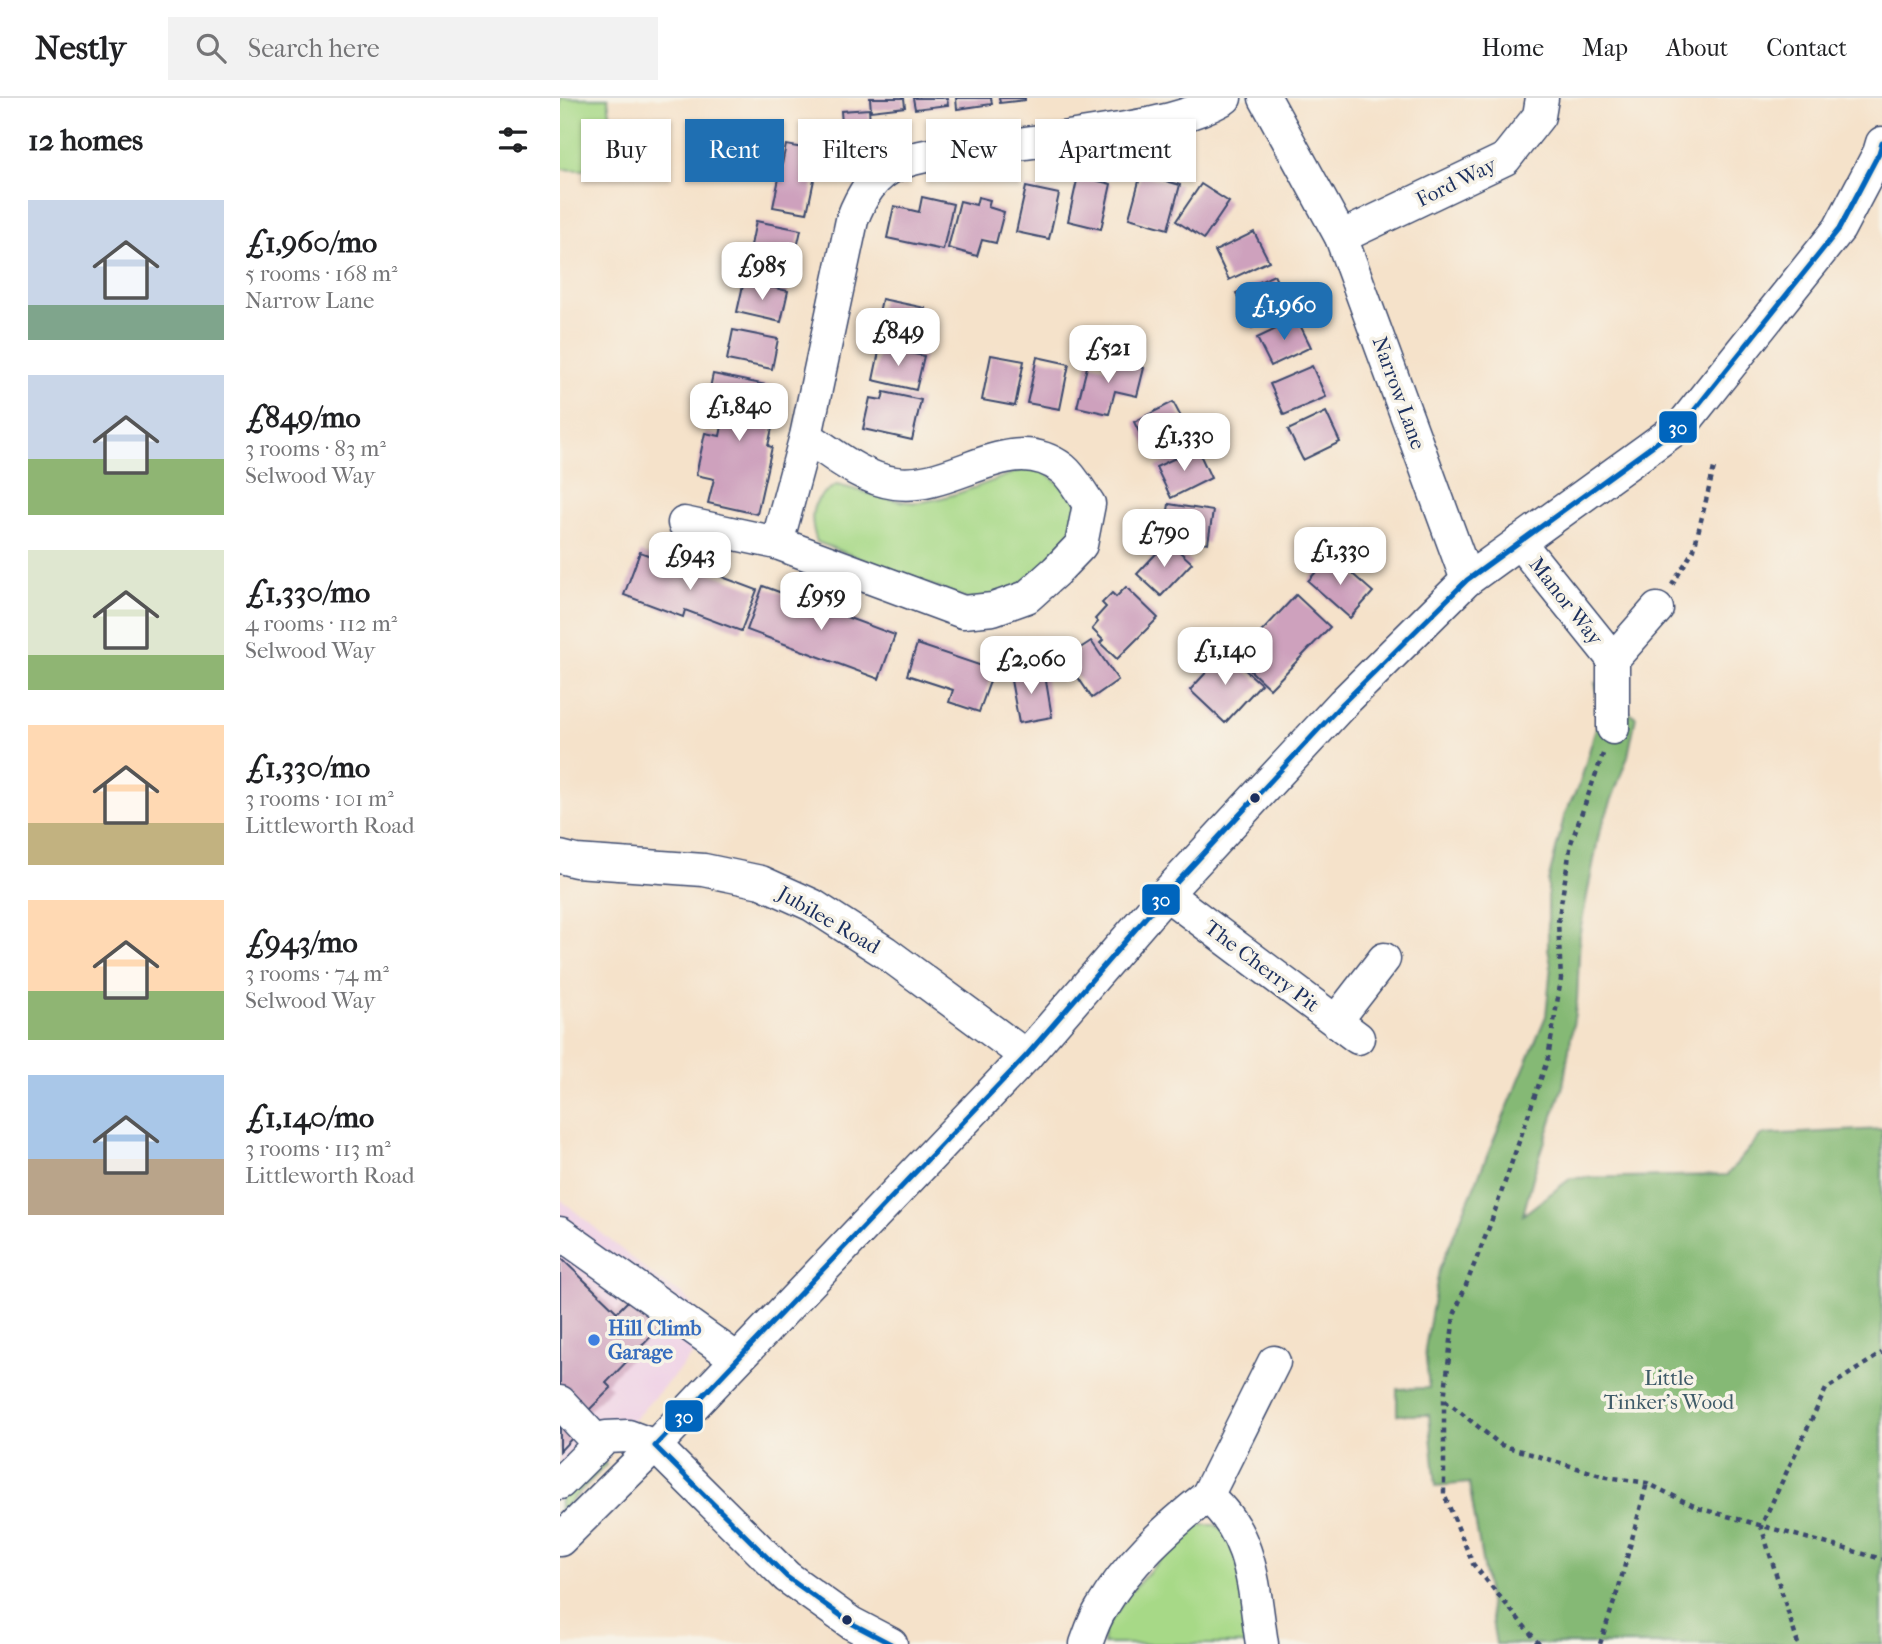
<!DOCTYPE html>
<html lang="en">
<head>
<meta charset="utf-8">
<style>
  :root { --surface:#fff; --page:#f2f2f2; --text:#202124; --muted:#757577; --line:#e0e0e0; --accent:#1f6fb2 }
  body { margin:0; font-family:"IM FELL French Canon",serif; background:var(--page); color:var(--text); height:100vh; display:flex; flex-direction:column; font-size:26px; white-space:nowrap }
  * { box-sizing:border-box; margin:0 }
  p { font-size:23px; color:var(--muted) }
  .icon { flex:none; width:38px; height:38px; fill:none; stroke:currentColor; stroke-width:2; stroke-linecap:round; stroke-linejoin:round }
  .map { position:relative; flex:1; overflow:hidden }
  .details { display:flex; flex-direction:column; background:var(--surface); width:560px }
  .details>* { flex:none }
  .banner { position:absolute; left:21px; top:21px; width:665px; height:63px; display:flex; gap:14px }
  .price { position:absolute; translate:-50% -60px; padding:0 16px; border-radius:14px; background:#fff; color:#222; font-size:23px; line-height:46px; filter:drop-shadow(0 2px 4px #0008) }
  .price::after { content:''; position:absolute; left:50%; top:42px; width:21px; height:16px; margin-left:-10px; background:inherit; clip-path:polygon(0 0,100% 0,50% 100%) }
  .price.active { background:var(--accent); color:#fff }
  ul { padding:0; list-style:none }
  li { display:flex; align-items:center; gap:21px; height:175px; padding:0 28px }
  li span { display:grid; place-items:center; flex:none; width:196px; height:140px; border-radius:0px; color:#555 }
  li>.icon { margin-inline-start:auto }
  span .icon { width:84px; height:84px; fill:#fffc; stroke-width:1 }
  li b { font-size:30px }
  h2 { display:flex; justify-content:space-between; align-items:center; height:84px; padding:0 28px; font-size:30px }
  .pill { padding:0 24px; border-radius:0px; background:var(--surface); box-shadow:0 2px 5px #0004; font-size:24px; line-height:63px }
  .pill.active { background:var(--accent); color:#fff }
  header { display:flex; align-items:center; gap:42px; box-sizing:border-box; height:98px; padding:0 35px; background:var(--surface); border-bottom:2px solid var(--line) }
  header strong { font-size:33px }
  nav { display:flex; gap:38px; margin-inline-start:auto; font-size:24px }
  .search { width:490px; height:63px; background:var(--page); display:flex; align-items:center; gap:18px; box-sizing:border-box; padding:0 24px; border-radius:0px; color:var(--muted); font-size:26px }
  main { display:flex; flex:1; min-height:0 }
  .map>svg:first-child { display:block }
</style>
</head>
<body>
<header>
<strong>Nestly</strong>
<div class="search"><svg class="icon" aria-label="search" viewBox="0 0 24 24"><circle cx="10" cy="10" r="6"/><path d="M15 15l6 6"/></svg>Search here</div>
<nav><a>Home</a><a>Map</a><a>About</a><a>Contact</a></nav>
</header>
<main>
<section class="details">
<h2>12 homes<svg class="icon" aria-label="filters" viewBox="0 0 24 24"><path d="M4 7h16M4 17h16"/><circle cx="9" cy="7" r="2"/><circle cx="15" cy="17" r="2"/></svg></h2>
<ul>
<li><span style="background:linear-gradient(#c9d6e8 75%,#7fa58c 0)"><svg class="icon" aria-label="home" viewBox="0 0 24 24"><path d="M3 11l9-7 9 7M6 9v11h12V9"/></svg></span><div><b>£1,960/mo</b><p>5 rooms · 168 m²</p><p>Narrow Lane</p></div></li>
<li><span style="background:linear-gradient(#c9d6e8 60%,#8fb573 0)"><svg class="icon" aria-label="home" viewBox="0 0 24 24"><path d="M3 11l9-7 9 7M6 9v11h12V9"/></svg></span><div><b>£849/mo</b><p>3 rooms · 83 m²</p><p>Selwood Way</p></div></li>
<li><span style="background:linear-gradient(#dfe7d0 75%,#8fb573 0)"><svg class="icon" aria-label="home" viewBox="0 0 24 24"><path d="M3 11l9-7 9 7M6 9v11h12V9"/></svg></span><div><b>£1,330/mo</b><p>4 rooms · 112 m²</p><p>Selwood Way</p></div></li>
<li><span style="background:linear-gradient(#ffd9b3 70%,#c2b280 0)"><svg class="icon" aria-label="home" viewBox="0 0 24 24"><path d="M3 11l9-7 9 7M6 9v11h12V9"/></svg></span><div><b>£1,330/mo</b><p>3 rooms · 101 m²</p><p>Littleworth Road</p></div></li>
<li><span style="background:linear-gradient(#ffd9b3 65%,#8fb573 0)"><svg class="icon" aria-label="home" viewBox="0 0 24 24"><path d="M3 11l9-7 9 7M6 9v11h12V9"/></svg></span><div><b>£943/mo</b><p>3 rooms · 74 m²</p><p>Selwood Way</p></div></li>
<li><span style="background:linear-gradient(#a9c7e8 60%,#b9a48a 0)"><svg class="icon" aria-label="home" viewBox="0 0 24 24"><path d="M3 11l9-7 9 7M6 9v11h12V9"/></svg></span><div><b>£1,140/mo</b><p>3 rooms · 113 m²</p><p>Littleworth Road</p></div></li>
</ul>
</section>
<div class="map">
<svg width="1322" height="1546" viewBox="0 0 1322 1546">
  <rect width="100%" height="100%" fill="#f7f3e8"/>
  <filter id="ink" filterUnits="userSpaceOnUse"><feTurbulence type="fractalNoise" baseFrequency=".0143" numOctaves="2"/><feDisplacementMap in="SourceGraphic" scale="14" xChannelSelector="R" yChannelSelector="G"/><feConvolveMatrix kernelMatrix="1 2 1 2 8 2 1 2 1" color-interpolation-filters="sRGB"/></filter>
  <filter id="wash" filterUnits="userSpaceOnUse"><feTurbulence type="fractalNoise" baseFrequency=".00686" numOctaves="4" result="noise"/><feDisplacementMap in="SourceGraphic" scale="28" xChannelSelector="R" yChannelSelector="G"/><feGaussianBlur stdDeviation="1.57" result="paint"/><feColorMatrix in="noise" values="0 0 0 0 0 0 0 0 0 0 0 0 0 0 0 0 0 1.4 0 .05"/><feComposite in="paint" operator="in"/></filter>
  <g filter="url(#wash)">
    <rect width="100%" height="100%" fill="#f5e2ca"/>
    <path fill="#efd0e6" d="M 0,1101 L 95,1179 L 123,1197 L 154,1233 L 45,1354 L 0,1394 Z"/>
    <g fill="#a7d987" stroke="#618472" stroke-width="2">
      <path d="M 0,0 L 48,0 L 53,39 L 41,69 L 21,72 L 0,71 Z"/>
      <path d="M 463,371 L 481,371 L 517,400 L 519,439 L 437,505 L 418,505 L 257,444 C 248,418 250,400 277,387 C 300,392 323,401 347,404 C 375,408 434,382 463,371 Z"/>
      <path d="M 39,1358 L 46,1367 L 0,1414 L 0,1394 Z"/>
      <path d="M 640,1427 L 655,1427 L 671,1436 L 694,1546 L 543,1546 L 544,1533 L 567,1498 L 625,1434 Z"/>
    </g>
    <path fill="#85b974" stroke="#507469" stroke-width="2" d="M 1035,585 L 1060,591 L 1067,613 L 1076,619 L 1068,658 L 1039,736 L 1020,834 L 1017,903 L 1003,988 L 974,1076 L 963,1117 L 1011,1080 L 1167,1077 L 1201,1037 L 1322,1031 L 1322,1546 L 936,1546 L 909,1385 L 876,1388 L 869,1317 L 837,1317 L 837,1291 L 869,1290 L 865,1251 L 879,1172 L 986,918 L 991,867 L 988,851 L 988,784 L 1005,715 L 1020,685 L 1039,619 L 1040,601 Z"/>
    <g id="blocks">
      <g fill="#cea1bd">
        <path d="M 310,0 L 344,0 L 345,9 L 311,13 Z"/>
        <path d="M 353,0 L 387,0 L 388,7 L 355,11 Z"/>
        <path d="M 396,0 L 431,0 L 432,6 L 397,11 Z"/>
        <path d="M 439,0 L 465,0 L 465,2 L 440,5 Z"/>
        <path d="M 309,11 L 311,37 L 283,38 L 281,13 Z"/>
        <path d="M 226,47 L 260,53 L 247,115 L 213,109 Z"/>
        <path d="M 581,76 L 620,87 L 608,131 L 569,120 Z"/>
        <path d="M 518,78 L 551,86 L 541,131 L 508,123 Z"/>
        <path d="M 641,86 L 669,104 L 644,141 L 616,123 Z"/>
        <path d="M 466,89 L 499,96 L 489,141 L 456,134 Z"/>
        <path d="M 362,99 L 393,106 L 383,152 L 327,140 L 334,108 L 359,114 Z"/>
        <path d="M 418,99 L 430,102 L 428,109 L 444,114 L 436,145 L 422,142 L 417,158 L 388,150 L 400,103 L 416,107 Z"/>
        <path d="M 196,123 L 241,132 L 231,176 L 215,173 L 213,184 L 185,177 Z"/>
        <path d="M 694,134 L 709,163 L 669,182 L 655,153 Z"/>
        <path d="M 714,177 L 731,213 L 692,230 L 676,195 Z"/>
        <path d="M 184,183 L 228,193 L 221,224 L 177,214 Z"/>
        <path d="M 322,201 L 365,210 L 358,243 L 315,233 Z"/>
        <path d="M 737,221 L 751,249 L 711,268 L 697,240 Z"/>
        <path d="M 173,232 L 218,241 L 212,271 L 167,262 Z"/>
        <path d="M 320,249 L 364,258 L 356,292 L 313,282 Z"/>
        <path d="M 431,257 L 464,263 L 455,308 L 422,302 Z"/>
        <path d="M 477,259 L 509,266 L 500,311 L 467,305 Z"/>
        <path d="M 556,263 L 584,270 L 577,298 L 555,293 L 549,316 L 517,309 L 528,265 L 554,271 Z"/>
        <path d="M 752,268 L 766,299 L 724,317 L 710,286 Z"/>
        <path d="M 153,276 L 221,290 L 208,348 L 212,349 L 197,416 L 148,405 L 154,381 L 136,377 L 145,335 L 160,338 L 166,308 L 147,304 Z"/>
        <path d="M 324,294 L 361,302 L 352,342 L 303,331 L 310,300 L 322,302 Z"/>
        <path d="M 613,304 L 629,334 L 589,354 L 574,324 Z"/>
        <path d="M 766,314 L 780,344 L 743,362 L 728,332 Z"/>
        <path d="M 637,350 L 651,380 L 611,400 L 596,369 Z"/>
        <path d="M 609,406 L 653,413 L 648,445 L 604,439 Z"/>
        <path d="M 608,443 L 632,465 L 601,498 L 577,476 Z"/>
        <path d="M 80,454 L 139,476 L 141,471 L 197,492 L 181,533 L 125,512 L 123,519 L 64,497 Z"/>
        <path d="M 771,457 L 813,494 L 790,520 L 748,483 Z"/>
        <path d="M 203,488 L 335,537 L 319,581 L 187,532 Z"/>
        <path d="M 566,489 L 598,520 L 557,561 L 540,545 L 543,542 L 532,531 L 538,524 L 535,521 L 546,509 L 542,505 L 552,495 L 556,499 Z"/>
        <path d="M 736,497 L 770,529 L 710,591 L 677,560 Z"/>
        <path d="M 531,543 L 558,582 L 532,600 L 505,560 Z"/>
        <path d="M 357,546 L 434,572 L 419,614 L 389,604 L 393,592 L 347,577 Z"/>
        <path d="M 665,554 L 701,586 L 665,625 L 630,592 Z"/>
        <path d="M 484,571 L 492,619 L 459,625 L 450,577 Z"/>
        <path d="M 0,1159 L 57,1214 L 74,1197 L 103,1226 L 46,1285 L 51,1290 L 23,1318 L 0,1295 Z"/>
        <path d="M 0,1322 L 15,1337 L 0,1353 Z"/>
      </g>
    </g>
  </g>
  <g filter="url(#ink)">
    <use href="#blocks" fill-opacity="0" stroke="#3c4a6e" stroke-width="2"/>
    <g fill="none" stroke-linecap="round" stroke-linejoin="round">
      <g stroke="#3c4a6e" stroke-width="35">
        <g id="minor">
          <path d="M 705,0 L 781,139 L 907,482"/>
          <path d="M 781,139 L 945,61 L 979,18 L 982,0"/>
          <path d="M 246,338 C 273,356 302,381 335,385 C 395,393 450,330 503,371 C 513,379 521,395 529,406 L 521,447 L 496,473 L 467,499 L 433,511 L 403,514 L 217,445 L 246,338 L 292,122 C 301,98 313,77 338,66 C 365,55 397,54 426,50 C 469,45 511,39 553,32 C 591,26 631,19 665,0"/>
          <path d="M 124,425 L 217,445"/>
          <path d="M 959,444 L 1053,561"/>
          <path d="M 1053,630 L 1053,561 L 1097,511"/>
          <path d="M 0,759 L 16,763 L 144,772 L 201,784 L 252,807 L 325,854 L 466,958"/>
          <path d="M 606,796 L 798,940"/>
          <path d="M 776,923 L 824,861"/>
          <path d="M 0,1135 L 177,1261"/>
          <path d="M 0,1304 L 39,1346"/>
          <path d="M 0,1385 L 46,1339 L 68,1338 L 95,1348 L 227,1479 L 291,1525 L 331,1546"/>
          <path d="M 647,1398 L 714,1264"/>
          <path d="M 0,1442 L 95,1348 L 466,958 L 606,796 L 783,605 L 907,482 L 1124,325 L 1279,131 L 1319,55 L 1322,45"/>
          <path d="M 526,1546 C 530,1535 534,1522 541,1511 C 567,1466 607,1430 647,1398 C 694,1437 693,1490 702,1546"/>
        </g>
      </g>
      <g stroke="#3c4a6e" stroke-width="4.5" stroke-dasharray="5 5" stroke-linecap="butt">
        <path d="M 1112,487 L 1134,451 L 1154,370"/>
        <path d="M 885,1302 L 941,1347 L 1047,1379 L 1087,1385 L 1138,1410 L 1322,1461"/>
        <path d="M 979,1546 L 913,1466 L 884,1396 L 884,1302 L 894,1217 L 930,1127 L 988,960 L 1001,881 L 998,824 L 1011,745 L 1043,656"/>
        <path d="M 1040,1546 L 1059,1489 L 1087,1385"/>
        <path d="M 1238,1546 L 1201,1428 L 1266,1291 L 1322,1255"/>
      </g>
      <use href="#minor" stroke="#fff" stroke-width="32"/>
      <g stroke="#f7f3e8" stroke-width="10">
        <path id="bus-1" d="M 331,1546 L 291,1525 L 227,1479 L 95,1348 L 466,958 L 606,796 L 783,605 L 907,482 L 1124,325 L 1279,131 L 1319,55 L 1322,45"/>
      </g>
      <use href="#bus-1" stroke="#0065bd" stroke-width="5"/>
    </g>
  </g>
  <g fill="#1b2f5e" stroke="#f7f3e8" stroke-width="2.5">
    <circle cx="695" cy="700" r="6"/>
    <circle cx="287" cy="1522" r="6"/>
  </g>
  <circle fill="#3f7fe0" stroke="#f7f3e8" stroke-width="2.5" cx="34" cy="1242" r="7"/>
  <g text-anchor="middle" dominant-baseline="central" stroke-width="7" stroke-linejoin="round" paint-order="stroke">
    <g font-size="21" fill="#1b2f5e" stroke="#f7f3e8">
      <text transform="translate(896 84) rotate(-26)">Ford Way</text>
      <text transform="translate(839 295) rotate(70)">Narrow Lane</text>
      <text transform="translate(1006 503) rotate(52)">Manor Way</text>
      <text transform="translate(269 822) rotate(30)">Jubilee Road</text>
      <text transform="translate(702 868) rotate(37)">The Cherry Pit</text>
    </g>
    <g font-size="21" font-weight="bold" fill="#366cbe" stroke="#f7f3e8" text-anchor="start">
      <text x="48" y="1230">Hill Climb<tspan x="48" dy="24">Garage</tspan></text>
    </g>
    <g font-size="21" fill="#3e5a68" stroke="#f7f3e8">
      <text x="1109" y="1280">Little<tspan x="1109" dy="24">Tinker's Wood</tspan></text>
    </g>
  </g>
  <g stroke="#f7f3e8" stroke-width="2.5">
    <rect x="1098" y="312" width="40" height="34" rx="7" fill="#0065bd"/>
    <rect x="581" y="785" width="40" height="33" rx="7" fill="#0065bd"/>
    <rect x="104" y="1301" width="40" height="34" rx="7" fill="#0065bd"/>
  </g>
  <g font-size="19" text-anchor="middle" font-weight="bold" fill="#fff">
    <text x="1118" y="336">30</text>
    <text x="601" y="808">30</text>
    <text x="124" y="1325">30</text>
  </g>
</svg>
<b class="price" style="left:202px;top:204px">£985</b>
<b class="price active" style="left:724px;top:244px">£1,960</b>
<b class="price" style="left:338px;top:270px">£849</b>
<b class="price" style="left:548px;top:287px">£521</b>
<b class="price" style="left:179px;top:345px">£1,840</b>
<b class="price" style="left:624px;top:375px">£1,330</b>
<b class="price" style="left:604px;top:471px">£790</b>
<b class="price" style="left:780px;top:489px">£1,330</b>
<b class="price" style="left:130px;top:494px">£943</b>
<b class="price" style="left:261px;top:534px">£959</b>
<b class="price" style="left:665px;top:589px">£1,140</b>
<b class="price" style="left:471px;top:598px">£2,060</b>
<div class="banner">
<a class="pill">Buy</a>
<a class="pill active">Rent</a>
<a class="pill">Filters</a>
<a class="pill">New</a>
<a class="pill">Apartment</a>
</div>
</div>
</main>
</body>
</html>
